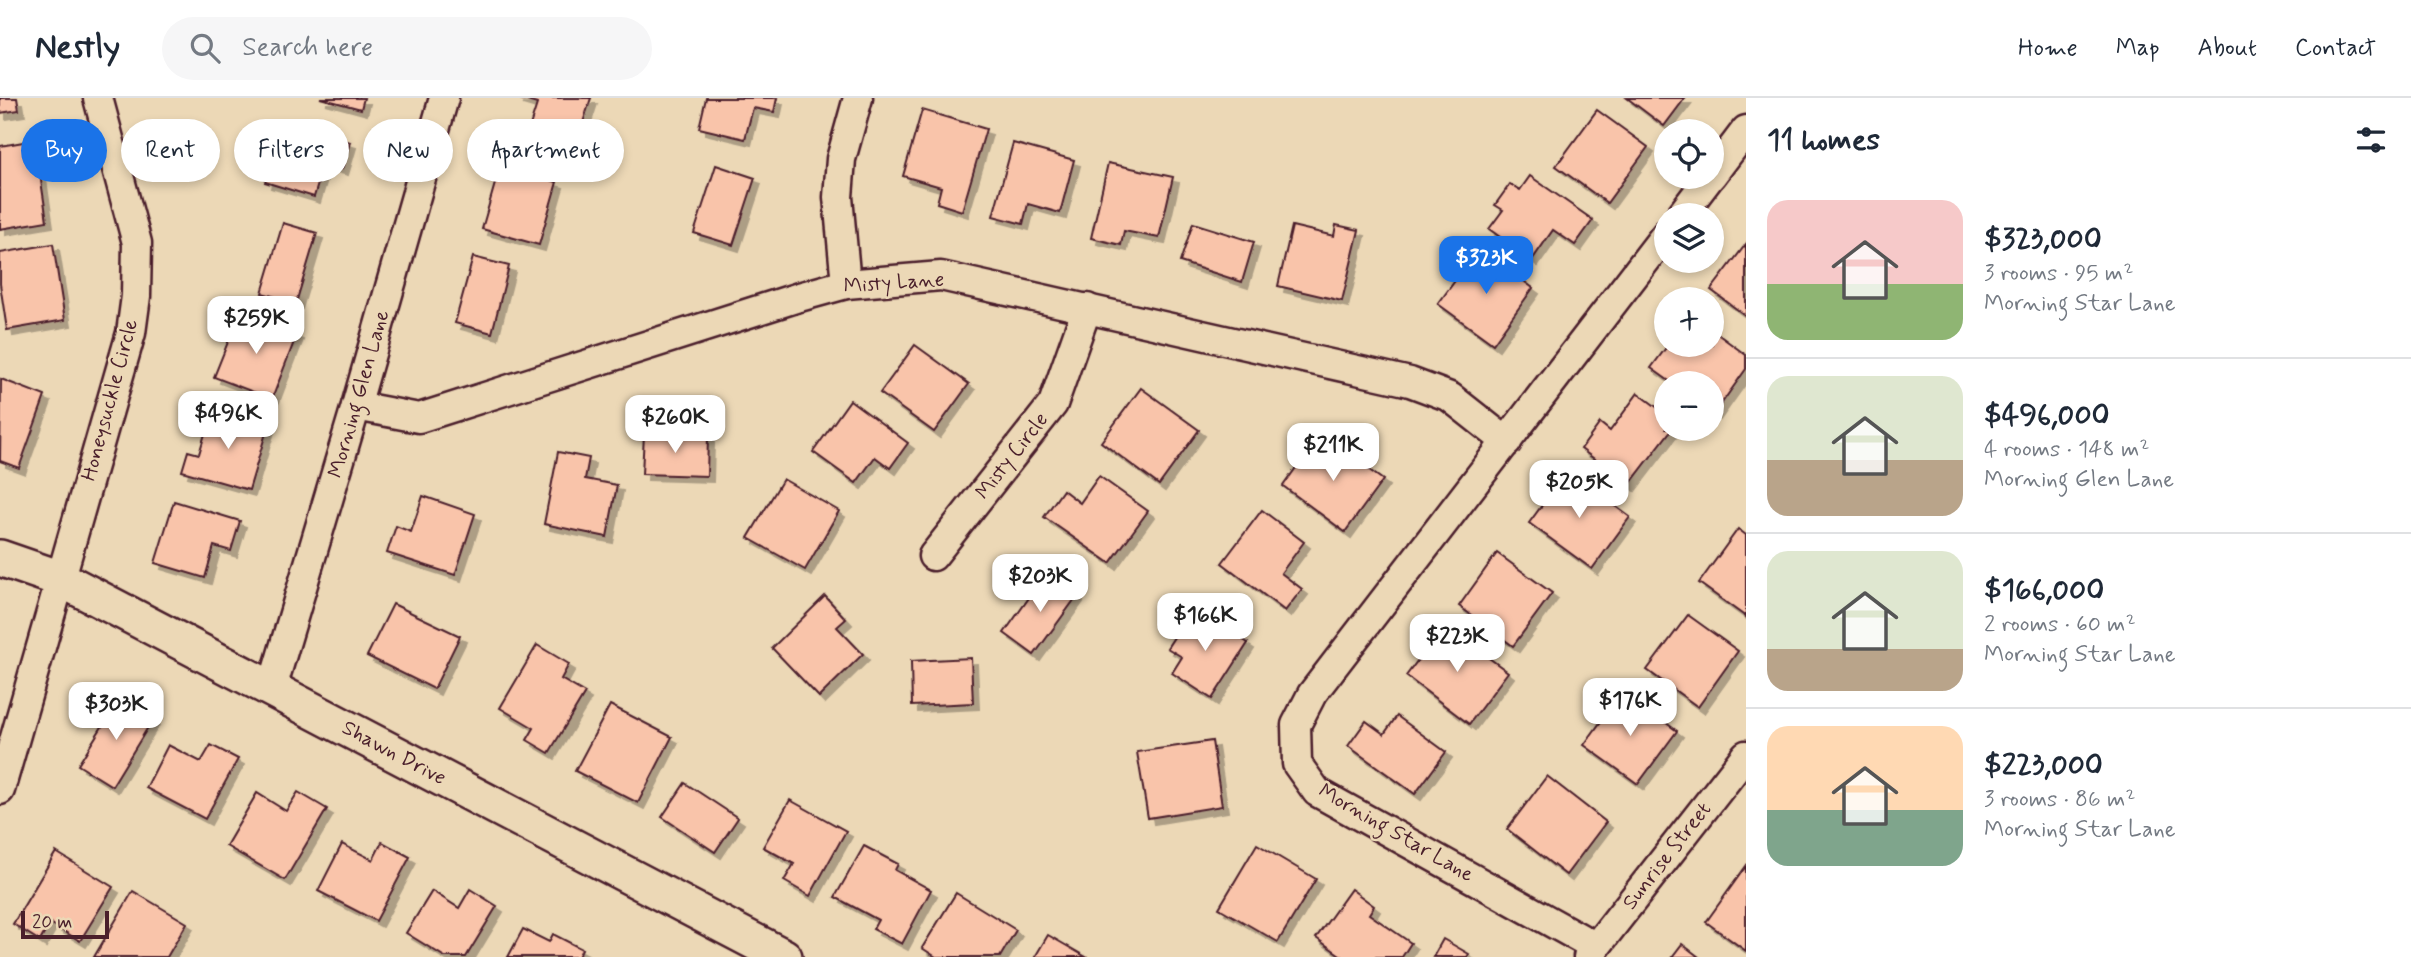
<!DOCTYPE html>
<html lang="en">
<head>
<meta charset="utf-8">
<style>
  :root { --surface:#fff; --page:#f6f6f7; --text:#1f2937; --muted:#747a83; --line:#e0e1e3; --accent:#1a73e8 }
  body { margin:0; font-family:Mynerve,sans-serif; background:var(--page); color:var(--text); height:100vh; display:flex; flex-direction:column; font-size:26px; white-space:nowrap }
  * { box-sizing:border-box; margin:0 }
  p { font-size:23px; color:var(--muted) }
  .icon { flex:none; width:38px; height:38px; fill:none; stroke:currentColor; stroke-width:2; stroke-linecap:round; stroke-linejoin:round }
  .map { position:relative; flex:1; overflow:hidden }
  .details { display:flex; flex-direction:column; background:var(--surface); width:665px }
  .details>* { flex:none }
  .hud { position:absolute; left:21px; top:21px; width:665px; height:63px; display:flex; gap:14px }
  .tools { position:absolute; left:1654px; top:21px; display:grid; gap:14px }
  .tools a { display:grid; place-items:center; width:70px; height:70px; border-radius:50%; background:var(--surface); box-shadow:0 4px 10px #0003; font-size:35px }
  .scale { position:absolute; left:21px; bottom:18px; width:88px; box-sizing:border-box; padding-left:7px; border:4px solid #4a1f2b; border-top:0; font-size:19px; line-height:24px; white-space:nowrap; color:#4a1f2b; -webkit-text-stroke:5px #ecd8b6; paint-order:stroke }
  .price { position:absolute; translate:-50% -60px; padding:0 16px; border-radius:14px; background:#fff; color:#222; font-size:23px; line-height:46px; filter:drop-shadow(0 2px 4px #0008) }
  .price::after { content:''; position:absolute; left:50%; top:42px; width:21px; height:16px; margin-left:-10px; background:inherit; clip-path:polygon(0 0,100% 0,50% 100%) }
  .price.selected { background:var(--accent); color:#fff }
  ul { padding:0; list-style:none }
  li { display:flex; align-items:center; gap:21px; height:175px; padding:0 21px }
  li+li { border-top:2px solid var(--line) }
  li span { display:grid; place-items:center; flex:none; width:196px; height:140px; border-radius:21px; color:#555 }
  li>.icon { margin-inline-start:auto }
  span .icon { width:84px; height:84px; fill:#fffc; stroke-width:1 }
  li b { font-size:30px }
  h2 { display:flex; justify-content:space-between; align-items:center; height:84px; padding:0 21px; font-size:30px }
  .tag { padding:0 24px; border-radius:32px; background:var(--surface); box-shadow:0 4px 10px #0003; font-size:24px; line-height:63px }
  .tag.selected { background:var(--accent); color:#fff }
  header { display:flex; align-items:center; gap:42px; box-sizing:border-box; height:98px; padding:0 35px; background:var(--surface); border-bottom:2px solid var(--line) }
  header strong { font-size:33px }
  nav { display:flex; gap:38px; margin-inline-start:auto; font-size:24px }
  .search { width:490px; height:63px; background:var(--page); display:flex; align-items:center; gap:18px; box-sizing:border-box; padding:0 24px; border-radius:38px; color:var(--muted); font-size:26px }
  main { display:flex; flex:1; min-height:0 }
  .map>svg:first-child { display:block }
</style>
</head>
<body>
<header>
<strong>Nestly</strong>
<div class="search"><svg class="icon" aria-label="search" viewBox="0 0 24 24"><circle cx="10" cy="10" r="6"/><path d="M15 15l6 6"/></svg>Search here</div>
<nav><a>Home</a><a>Map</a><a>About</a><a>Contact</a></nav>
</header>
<main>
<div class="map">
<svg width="1746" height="859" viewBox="0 0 1746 859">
  <defs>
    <filter id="shadow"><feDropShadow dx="6" dy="6" stdDeviation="0" flood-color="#0004"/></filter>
  </defs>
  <rect width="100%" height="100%" fill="#ecd8b6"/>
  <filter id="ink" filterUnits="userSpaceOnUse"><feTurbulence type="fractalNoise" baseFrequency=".0143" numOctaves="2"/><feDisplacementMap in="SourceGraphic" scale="14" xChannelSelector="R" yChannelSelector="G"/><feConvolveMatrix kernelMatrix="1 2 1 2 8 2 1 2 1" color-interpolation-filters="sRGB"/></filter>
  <g filter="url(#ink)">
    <g fill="#f9c4aa" stroke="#4a1f2b" stroke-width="2" filter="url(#shadow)">
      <path d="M 0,0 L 17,0 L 19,12 L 0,15 Z"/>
      <path d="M 320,0 L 364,0 L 361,11 Z"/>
      <path d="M 517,0 L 591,0 L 573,55 L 526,40 L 537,6 Z"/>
      <path d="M 706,0 L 777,0 L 774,14 L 753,10 L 745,41 L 699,30 Z"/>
      <path d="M 1627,0 L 1685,0 L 1664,28 Z"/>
      <path d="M 922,12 L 986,31 L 962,113 L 937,105 L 941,89 L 903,78 Z"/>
      <path d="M 1597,12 L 1648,49 L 1607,105 L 1556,68 Z"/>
      <path d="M 283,24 L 350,44 L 342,71 L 324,66 L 314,99 L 265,84 Z"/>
      <path d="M 35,42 L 47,123 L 0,131 L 0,48 Z"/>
      <path d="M 1013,45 L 1074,62 L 1060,115 L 1028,106 L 1023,126 L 993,118 Z"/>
      <path d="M 1108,65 L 1173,79 L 1159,140 L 1124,133 L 1121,147 L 1091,140 Z"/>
      <path d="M 716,67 L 755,80 L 733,147 L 694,135 Z"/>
      <path d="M 500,68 L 557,84 L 539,147 L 482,131 Z"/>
      <path d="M 1530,78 L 1593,122 L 1575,147 L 1553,132 L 1532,162 L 1489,131 L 1503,112 L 1495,107 L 1510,86 L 1520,92 Z"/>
      <path d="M 283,125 L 317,135 L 296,205 L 262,195 Z"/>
      <path d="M 1193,125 L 1254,144 L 1242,184 L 1180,164 Z"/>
      <path d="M 1336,127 L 1359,132 L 1342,203 L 1278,188 L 1292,128 L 1334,138 Z"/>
      <path d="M 53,146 L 65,222 L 7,232 L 0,186 L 0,155 Z"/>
      <path d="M 1746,146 L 1746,218 L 1711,192 Z"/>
      <path d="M 1479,150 L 1533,190 L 1493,246 L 1438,206 Z"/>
      <path d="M 473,159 L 509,168 L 492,235 L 455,225 Z"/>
      <path d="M 240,214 L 297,236 L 272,301 L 214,279 Z"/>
      <path d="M 1712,232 L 1746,257 L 1746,271 L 1714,316 L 1712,314 L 1712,285 L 1672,285 L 1651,270 L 1668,247 L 1712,247 Z"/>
      <path d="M 915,247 L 969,286 L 934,334 L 880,295 Z"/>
      <path d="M 1,281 L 45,298 L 19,370 L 0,363 Z"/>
      <path d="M 1141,290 L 1199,332 L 1159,387 L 1101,344 Z"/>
      <path d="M 1638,295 L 1666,316 L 1666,331 L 1672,331 L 1629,387 L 1581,351 L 1600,325 L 1610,333 Z"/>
      <path d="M 850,302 L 908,345 L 890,370 L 875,359 L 856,385 L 813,354 Z"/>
      <path d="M 212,312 L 268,328 L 249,392 L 182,373 L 188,353 L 199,356 Z"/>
      <path d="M 644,336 L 708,338 L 707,378 L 642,376 Z"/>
      <path d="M 1320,336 L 1383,382 L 1345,434 L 1283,388 Z"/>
      <path d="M 558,354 L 589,360 L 585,381 L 617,387 L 607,439 L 544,426 Z"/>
      <path d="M 1567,373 L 1630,419 L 1592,471 L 1529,425 Z"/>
      <path d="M 1099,378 L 1148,413 L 1110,465 L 1044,419 L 1063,392 L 1080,405 Z"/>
      <path d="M 783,381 L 839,413 L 805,472 L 748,440 Z"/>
      <path d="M 423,398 L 475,416 L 455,477 L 387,455 L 396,428 L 411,434 Z"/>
      <path d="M 174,403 L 240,423 L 231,453 L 214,448 L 205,480 L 155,465 Z"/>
      <path d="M 1262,412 L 1304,444 L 1281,475 L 1302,491 L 1285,513 L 1222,465 Z"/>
      <path d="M 1738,431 L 1746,437 L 1746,519 L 1699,485 Z"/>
      <path d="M 1497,455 L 1552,495 L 1513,548 L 1459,508 Z"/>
      <path d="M 1046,476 L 1077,498 L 1034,557 L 1004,535 Z"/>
      <path d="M 825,498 L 846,521 L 837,529 L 863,556 L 819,599 L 772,550 Z"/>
      <path d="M 393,506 L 460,538 L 434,591 L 367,558 Z"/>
      <path d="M 1193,510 L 1248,545 L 1212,601 L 1172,575 L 1182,559 L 1167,550 Z"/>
      <path d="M 1688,517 L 1738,553 L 1698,609 L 1647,572 Z"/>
      <path d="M 1444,527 L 1508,574 L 1469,626 L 1406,578 Z"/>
      <path d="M 537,547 L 569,566 L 561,581 L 585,595 L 549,655 L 527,642 L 534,630 L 500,610 Z"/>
      <path d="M 971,560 L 973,605 L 912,608 L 911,563 Z"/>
      <path d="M 1623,593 L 1677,633 L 1638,686 L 1584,647 Z"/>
      <path d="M 120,600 L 153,621 L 112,688 L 78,667 Z"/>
      <path d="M 610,607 L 672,639 L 638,705 L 575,673 Z"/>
      <path d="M 1397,618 L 1446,654 L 1415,696 L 1348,648 L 1366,623 L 1384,636 Z"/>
      <path d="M 1212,643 L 1222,708 L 1148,720 L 1137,654 Z"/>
      <path d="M 168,647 L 201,664 L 211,647 L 238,661 L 205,721 L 146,690 Z"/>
      <path d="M 1547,678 L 1606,724 L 1566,777 L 1507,731 Z"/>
      <path d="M 685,685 L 738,720 L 715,754 L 662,719 Z"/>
      <path d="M 298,694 L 327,711 L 285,782 L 226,748 L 257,695 L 286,713 Z"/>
      <path d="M 790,702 L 846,733 L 810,798 L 784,783 L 794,766 L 763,749 Z"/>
      <path d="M 382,744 L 410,759 L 376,823 L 318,793 L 342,746 L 373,762 Z"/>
      <path d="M 1257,746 L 1316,781 L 1278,844 L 1219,810 Z"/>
      <path d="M 864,748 L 898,766 L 895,772 L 931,792 L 902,846 L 873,831 L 878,822 L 835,799 Z"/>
      <path d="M 56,754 L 113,789 L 80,843 L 50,825 L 40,843 L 13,826 Z"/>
      <path d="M 1746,768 L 1746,853 L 1706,824 Z"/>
      <path d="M 470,791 L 497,808 L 466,859 L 445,859 L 406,835 L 432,793 L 459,810 Z"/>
      <path d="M 1351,791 L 1374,808 L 1369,816 L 1411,845 L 1402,859 L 1343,859 L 1316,840 Z"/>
      <path d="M 133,793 L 187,825 L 167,859 L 94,859 Z"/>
      <path d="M 956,795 L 1016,832 L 1000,859 L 936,859 L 922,850 Z"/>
      <path d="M 523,831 L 549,844 L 553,836 L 582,851 L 578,859 L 508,859 Z"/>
      <path d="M 1048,837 L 1086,859 L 1035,859 Z"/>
      <path d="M 1443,841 L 1469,856 L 1467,859 L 1433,859 Z"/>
      <path d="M 1682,846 L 1699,859 L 1672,859 Z"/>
    </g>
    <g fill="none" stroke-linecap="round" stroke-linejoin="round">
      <g stroke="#4a1f2b" stroke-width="33">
        <g id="minor">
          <path d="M 1712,77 L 1746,32"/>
          <path d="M 1681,117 L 1710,79"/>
          <path d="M 846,186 L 838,99 L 841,61 L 858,0"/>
          <path d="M 356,308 L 419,320 L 799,199 L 846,186 L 941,178 L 1410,284 L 1450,299 L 1507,344"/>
          <path d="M 933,458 L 1053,306 L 1087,210"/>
          <path d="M 272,590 L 356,308 L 444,0"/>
          <path d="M 0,692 L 131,235 L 136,198 L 137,145 L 98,0"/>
          <path d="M 1596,849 L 1317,694 L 1297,666 L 1296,627 L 1312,596 L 1666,136"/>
          <path d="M 1588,859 L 1746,657"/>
        </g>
      </g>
      <g stroke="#4a1f2b" stroke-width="40">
        <path id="tertiary" d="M 0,460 L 61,481 L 784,859"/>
      </g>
      <use href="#minor" stroke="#ecd8b6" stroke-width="28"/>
      <use href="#tertiary" stroke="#ecd8b6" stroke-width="35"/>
    </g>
  </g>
  <g text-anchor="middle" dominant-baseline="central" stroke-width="5" stroke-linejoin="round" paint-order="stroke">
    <g font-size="21" fill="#4a1f2b" stroke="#ecd8b6">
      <text transform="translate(894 185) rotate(-4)">Misty Lane</text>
      <text transform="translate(359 296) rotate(-74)">Morning Glen Lane</text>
      <text transform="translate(110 302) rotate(-75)">Honeysuckle Circle</text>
      <text transform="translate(1012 358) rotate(-52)">Misty Circle</text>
      <text transform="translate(394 655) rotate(28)">Shawn Drive</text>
      <text transform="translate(1396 735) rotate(30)">Morning Star Lane</text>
      <text transform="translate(1667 758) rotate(-52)">Sunrise Street</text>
    </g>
  </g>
</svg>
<div class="tools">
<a><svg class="icon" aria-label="locate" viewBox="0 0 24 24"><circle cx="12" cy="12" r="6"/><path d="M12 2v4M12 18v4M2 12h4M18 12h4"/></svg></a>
<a><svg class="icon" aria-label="layers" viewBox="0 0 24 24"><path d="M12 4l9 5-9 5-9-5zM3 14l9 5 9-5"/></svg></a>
<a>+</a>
<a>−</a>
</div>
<div class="scale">20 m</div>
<b class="price selected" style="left:1486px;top:198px">$323K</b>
<b class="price" style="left:256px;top:258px">$259K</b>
<b class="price" style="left:228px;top:353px">$496K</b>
<b class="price" style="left:675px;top:357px">$260K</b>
<b class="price" style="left:1333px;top:385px">$211K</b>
<b class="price" style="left:1579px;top:422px">$205K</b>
<b class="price" style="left:1040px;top:516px">$203K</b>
<b class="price" style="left:1205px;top:555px">$166K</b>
<b class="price" style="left:1457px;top:576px">$223K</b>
<b class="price" style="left:1630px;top:640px">$176K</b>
<b class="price" style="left:116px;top:644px">$303K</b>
<div class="hud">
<a class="tag selected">Buy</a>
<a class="tag">Rent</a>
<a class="tag">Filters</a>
<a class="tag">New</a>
<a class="tag">Apartment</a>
</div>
</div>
<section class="details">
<h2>11 homes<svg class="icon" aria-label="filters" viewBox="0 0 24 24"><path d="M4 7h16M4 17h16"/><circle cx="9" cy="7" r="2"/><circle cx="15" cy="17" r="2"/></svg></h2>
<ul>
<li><span style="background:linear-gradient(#f6c9c9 60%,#8fb573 0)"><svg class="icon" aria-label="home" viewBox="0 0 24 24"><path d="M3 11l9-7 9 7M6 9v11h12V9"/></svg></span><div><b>$323,000</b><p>3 rooms · 95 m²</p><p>Morning Star Lane</p></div></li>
<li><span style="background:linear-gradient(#dfe7d0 60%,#b9a48a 0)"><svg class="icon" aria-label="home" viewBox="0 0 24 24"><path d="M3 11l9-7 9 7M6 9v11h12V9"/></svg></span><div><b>$496,000</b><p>4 rooms · 148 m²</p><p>Morning Glen Lane</p></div></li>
<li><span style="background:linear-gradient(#dfe7d0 70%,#b9a48a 0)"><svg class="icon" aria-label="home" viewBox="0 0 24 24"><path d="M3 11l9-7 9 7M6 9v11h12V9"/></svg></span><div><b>$166,000</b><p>2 rooms · 60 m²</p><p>Morning Star Lane</p></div></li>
<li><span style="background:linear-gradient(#ffd9b3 60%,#7fa58c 0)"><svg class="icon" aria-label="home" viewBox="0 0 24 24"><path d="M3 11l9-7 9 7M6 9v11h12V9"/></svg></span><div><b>$223,000</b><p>3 rooms · 86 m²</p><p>Morning Star Lane</p></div></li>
</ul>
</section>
</main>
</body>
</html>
